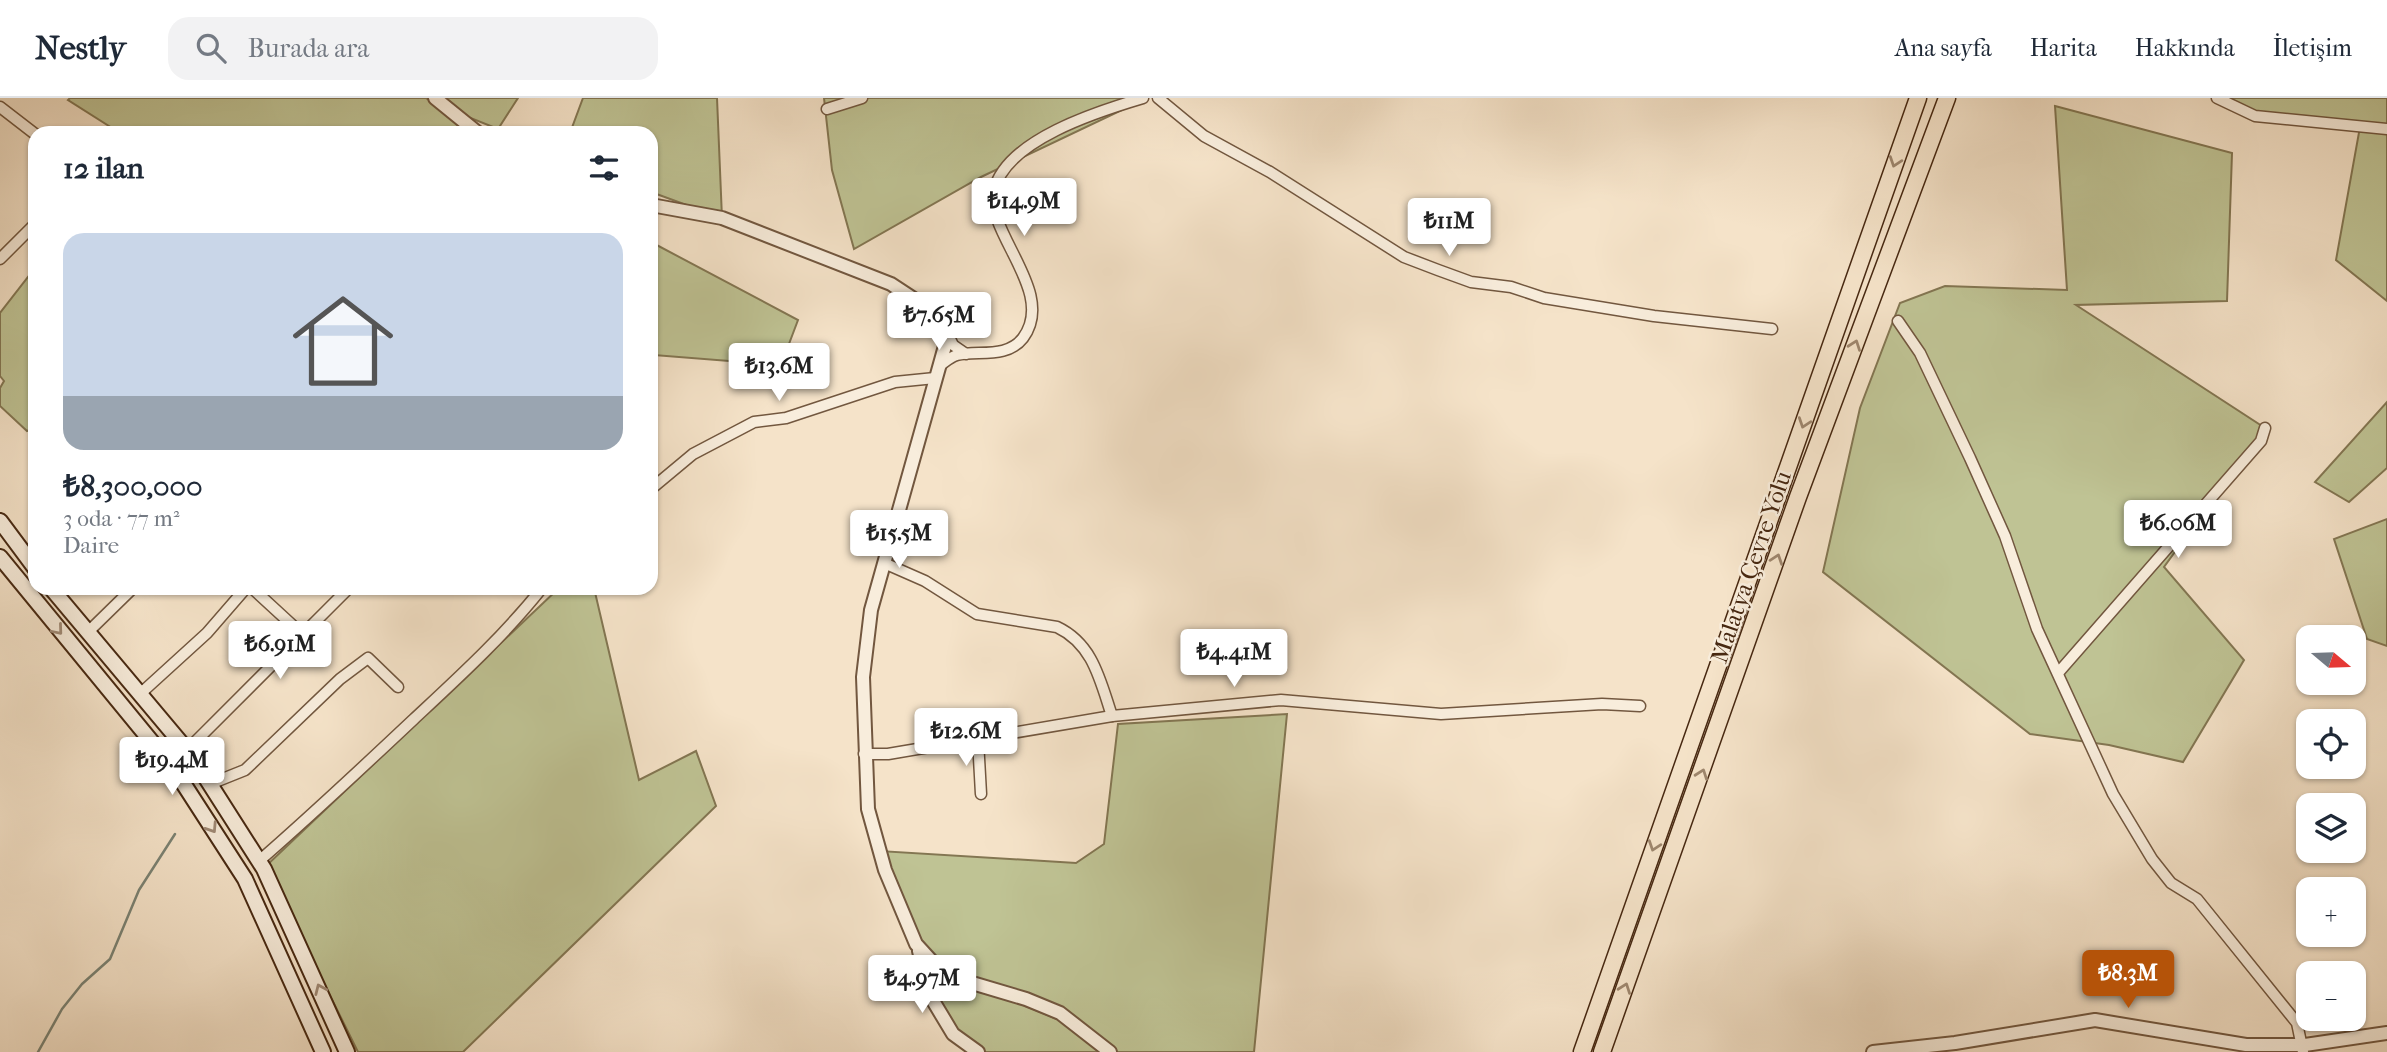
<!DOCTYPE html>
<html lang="tr">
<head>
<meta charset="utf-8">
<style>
  :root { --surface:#fff; --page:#f2f2f3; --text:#1f2937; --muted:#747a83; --line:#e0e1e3; --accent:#b45309 }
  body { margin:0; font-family:"IM FELL French Canon",serif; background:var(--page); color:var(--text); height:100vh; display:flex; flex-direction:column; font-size:26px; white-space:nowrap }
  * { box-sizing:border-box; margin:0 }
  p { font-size:23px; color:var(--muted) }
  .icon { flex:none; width:38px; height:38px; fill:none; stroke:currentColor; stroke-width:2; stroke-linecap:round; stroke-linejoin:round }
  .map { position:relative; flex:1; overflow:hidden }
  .panel { position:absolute; left:28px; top:28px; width:630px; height:469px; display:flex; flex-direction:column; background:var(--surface); border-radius:21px; box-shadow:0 2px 5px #0004 }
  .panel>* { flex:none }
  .needle { width:46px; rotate:109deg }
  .tools { position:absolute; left:2296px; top:527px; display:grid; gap:14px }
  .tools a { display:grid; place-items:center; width:70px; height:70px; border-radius:14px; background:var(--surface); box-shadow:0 2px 5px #0004; font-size:35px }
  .price { position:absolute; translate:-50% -60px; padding:0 16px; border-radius:7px; background:#fff; color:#222; font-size:23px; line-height:46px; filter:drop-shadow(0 2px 4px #0008) }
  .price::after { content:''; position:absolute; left:50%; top:42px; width:21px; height:16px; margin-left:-10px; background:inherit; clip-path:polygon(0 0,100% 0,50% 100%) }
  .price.on { background:var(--accent); color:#fff }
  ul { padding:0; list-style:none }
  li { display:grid; align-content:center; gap:14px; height:371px; padding:0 35px }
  li span { display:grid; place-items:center; height:217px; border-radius:21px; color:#555 }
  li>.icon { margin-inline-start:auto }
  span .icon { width:126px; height:126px; fill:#fffc; stroke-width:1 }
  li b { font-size:30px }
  h2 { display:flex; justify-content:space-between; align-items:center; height:84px; padding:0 35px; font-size:30px }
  header { display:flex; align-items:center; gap:42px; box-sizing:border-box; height:98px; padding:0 35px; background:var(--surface); border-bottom:2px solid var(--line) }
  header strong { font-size:33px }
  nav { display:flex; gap:38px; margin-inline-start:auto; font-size:24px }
  .search { width:490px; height:63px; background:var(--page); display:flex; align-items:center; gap:18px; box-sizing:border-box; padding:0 24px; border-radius:21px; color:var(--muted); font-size:26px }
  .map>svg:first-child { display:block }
</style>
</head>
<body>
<header>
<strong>Nestly</strong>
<div class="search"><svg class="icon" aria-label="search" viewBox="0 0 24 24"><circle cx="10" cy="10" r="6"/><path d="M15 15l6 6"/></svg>Burada ara</div>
<nav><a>Ana sayfa</a><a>Harita</a><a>Hakkında</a><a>İletişim</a></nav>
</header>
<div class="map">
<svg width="2387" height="954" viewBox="0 0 2387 954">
  <rect width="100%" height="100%" fill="#f5e3c9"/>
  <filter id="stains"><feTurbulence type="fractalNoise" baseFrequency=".00286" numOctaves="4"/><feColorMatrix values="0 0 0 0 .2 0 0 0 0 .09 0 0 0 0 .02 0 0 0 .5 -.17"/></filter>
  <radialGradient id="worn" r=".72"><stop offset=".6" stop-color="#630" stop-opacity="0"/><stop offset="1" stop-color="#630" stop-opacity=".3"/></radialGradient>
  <g fill="#bfc394" stroke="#837652" stroke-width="2" fill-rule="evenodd">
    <path d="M 70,0 L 426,0 L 475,35 L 120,35 L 68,2 Z"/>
    <path d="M 437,0 L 518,0 L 498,31 L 448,11 Z"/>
    <path d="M 583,0 L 717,0 L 722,120 L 651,94 L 651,35 L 570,35 Z"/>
    <path d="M 824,0 L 1147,0 L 981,79 L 854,151 L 832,72 Z"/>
    <path d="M 2227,0 L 2387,0 L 2387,32 L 2367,31 L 2387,36 L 2387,203 L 2336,162 L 2360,29 L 2255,18 Z"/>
    <path d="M 2055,8 L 2232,55 L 2227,203 L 2076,207 L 2265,330 L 2164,469 L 2244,562 L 2183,664 L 2109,647 L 2030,636 L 1823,474 L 1860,310 L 1900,205 L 1945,188 L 2067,192 Z"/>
    <path d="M 651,144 L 798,222 L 781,267 L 654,257 L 651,260 Z"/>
    <path d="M 35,170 L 35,330 L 27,333 L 0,308 L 0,290 L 4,283 L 0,278 L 0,215 Z"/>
    <path d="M 2387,304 L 2387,370 L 2349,404 L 2315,384 Z"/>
    <path d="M 2387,421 L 2387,548 L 2367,541 L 2334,441 Z"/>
    <path d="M 559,490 L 594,490 L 639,682 L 696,653 L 716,708 L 463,954 L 358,954 L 266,768 Z"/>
    <path d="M 1287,616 L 1254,954 L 978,954 L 953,936 L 929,896 L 937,869 L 916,846 L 880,753 L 1076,765 L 1104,746 L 1118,626 ZM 962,882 L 1072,924 L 1079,930 Z"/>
  </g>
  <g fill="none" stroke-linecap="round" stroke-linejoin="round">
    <path stroke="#7a8273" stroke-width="2.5" d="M 38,954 L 62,911 L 82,886 L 110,861 L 139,792 L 175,736"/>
    <g stroke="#72573f" stroke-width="13">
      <g id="minor">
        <path d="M 1158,0 L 1204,38 L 1270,74 L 1404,159 L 1438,172 L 1471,184 L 1511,189 L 1544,200 L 1654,218 L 1772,231"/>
        <path d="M 2217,0 L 2255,18 L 2387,31"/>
        <path d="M 0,9 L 35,36"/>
        <path d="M 827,11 L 862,0"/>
        <path d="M 0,161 L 35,126"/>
        <path d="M 1898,223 L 1920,255 L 1970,360 L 2005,438 L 2037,531 L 2113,696 L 2152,761 L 2171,785 L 2197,801 L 2297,925 L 2303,954"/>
        <path d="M 945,231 L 953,247 L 966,256"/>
        <path d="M 939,268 C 945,264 950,259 957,257 C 978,252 1007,261 1023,240 C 1057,194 985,135 994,93 C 1005,42 1099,13 1143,0"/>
        <path d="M 651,391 L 693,356 L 754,324 L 786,320 L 895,284 L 935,280"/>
        <path d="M 884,465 L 925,483 L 977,516 L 1057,529 C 1093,546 1100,582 1112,618 L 1281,602 L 1441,616 L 1602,606 L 1640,608"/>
        <path d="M 252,490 L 303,537"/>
        <path d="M 58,498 L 66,490"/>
        <path d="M 88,534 L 133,490"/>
        <path d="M 2058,575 L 2261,343 L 2265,330"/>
        <path d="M 140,596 L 207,535 L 246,490"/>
        <path d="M 978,642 L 981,696"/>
        <path d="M 187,652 L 349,490"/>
        <path d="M 864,656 L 888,656 L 1112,618"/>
        <path d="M 210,686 L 245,672 L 340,581 L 368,560 L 398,589"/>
        <path d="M 259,763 C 312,717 363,669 414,621 C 459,579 504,538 542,490"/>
      </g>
    </g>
    <g stroke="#72573f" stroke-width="16">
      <g id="tertiary">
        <path d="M 435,0 L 478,35"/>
        <path d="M 651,107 L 722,120 L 891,186 L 926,209 L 943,228 L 945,248 L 871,512 L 863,579 L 868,711 L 885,772 L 916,846 L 937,869 L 962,882 L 1026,901 L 1060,915 L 1110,954"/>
        <path d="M 919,853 L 929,896 L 953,936 L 978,954"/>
        <path d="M 1873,954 L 1955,945 L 2095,922 L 2246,947 L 2305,947 L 2387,935"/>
      </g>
    </g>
    <g stroke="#472811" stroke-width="18">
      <g id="secondary">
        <path d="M 0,423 L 35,470"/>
        <path d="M 0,459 L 174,671 L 245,781 L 323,954"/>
        <path d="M 51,490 L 192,658 L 264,771 L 347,954"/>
      </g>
    </g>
    <g stroke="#472811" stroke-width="19">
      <g id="trunk">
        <path d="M 1582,954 L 1918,0"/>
        <path d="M 1602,954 L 1798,399 L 1947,0"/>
      </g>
    </g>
    <use href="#minor" stroke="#f8eddc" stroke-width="10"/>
    <use href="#tertiary" stroke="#f8eddc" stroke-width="12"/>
    <use href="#secondary" stroke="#f8eddc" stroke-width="14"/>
    <use href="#trunk" stroke="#f5e3c9" stroke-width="16"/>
  </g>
  <defs><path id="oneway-chevron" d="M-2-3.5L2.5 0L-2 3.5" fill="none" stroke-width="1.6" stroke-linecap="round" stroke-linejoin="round" transform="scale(1.75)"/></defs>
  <g stroke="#9e866d">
    <use href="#oneway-chevron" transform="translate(1895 64) rotate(109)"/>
    <use href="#oneway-chevron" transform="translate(1855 247) rotate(-70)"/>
    <use href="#oneway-chevron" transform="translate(1804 325) rotate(109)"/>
    <use href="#oneway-chevron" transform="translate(1777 461) rotate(-71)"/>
    <use href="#oneway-chevron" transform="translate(1702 676) rotate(-70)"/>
    <use href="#oneway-chevron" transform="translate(1654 748) rotate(109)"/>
    <use href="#oneway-chevron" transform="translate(1625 890) rotate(-70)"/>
  </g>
  <g stroke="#a08a76">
    <use href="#oneway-chevron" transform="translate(58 532) rotate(50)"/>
    <use href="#oneway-chevron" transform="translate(212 730) rotate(57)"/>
    <use href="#oneway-chevron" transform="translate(320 891) rotate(-114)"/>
  </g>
  <g text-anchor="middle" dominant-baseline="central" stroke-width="5" stroke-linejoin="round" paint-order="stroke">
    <g font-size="24" fill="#472811" stroke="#f8eddc">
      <text transform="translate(1751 469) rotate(-71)">Malatya Çevre Yolu</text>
    </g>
  </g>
  <rect width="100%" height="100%" filter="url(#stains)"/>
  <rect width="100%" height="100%" fill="url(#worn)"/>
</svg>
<div class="tools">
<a><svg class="needle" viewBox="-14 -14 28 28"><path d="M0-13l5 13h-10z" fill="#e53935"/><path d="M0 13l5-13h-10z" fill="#747a83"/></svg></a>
<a><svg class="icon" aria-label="locate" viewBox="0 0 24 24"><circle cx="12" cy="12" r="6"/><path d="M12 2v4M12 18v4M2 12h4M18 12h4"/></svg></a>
<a><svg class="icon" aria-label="layers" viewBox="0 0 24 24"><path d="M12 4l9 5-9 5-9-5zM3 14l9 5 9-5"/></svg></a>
<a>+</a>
<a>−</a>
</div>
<b class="price" style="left:1024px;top:140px">₺14.9M</b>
<b class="price" style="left:1449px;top:160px">₺11M</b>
<b class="price" style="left:939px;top:254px">₺7.65M</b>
<b class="price" style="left:779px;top:305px">₺13.6M</b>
<b class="price" style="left:2178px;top:462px">₺6.06M</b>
<b class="price" style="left:899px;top:472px">₺15.5M</b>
<b class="price" style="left:280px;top:583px">₺6.91M</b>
<b class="price" style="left:1234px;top:591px">₺4.41M</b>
<b class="price" style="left:966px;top:670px">₺12.6M</b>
<b class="price" style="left:172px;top:699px">₺19.4M</b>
<b class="price on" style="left:2128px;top:912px">₺8.3M</b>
<b class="price" style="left:922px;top:917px">₺4.97M</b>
<section class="panel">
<h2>12 ilan<svg class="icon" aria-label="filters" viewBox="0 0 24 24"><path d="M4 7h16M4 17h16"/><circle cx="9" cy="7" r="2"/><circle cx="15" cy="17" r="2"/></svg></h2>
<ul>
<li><span style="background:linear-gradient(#c9d6e8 75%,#9aa5b1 0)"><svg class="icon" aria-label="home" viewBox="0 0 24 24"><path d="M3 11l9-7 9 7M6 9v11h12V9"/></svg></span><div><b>₺8,300,000</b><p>3 oda · 77 m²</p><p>Daire</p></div></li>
</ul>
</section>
</div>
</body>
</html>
